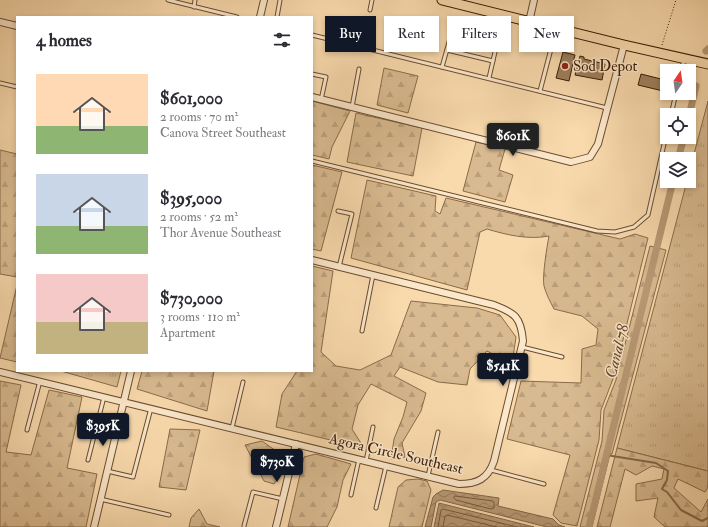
<!DOCTYPE html>
<html lang="en">
<head>
<meta charset="utf-8">
<style>
  :root { --surface:#fff; --page:#f2f2f3; --text:#2b2b33; --muted:#7c7c81; --accent:#111827 }
  body { margin:0; font-family:"IM FELL Double Pica",serif; background:var(--page); color:var(--text); height:100vh; display:flex; flex-direction:column; font-size:15px; white-space:nowrap }
  * { box-sizing:border-box; margin:0 }
  p { font-size:13px; color:var(--muted) }
  .icon { flex:none; width:22px; height:22px; fill:none; stroke:currentColor; stroke-width:2; stroke-linecap:round; stroke-linejoin:round }
  .map { position:relative; flex:1; overflow:hidden }
  .drawer { position:absolute; left:16px; top:16px; width:297px; height:356px; display:flex; flex-direction:column; background:var(--surface); border-radius:0px; box-shadow:0 2px 6px #0003 }
  .drawer>* { flex:none }
  .guide { position:absolute; left:325px; top:16px; width:323px; height:36px; display:flex; gap:8px }
  .needle { width:26px; rotate:13deg }
  .fabs { position:absolute; left:660px; top:64px; display:grid; gap:8px }
  .fabs a { display:grid; place-items:center; width:36px; height:36px; border-radius:0px; background:var(--surface); box-shadow:0 2px 6px #0003; font-size:20px }
  .price { position:absolute; translate:-50% -34px; padding:0 9px; border-radius:4px; background:var(--accent); color:#fff; font-size:13px; line-height:26px; filter:drop-shadow(0 1px 2px #0008) }
  .price::after { content:''; position:absolute; left:50%; top:24px; width:12px; height:9px; margin-left:-6px; background:inherit; clip-path:polygon(0 0,100% 0,50% 100%) }
  .price.active { background:#222; color:#fff }
  ul { padding:0; list-style:none }
  li { display:flex; align-items:center; gap:12px; height:100px; padding:0 20px }
  li span { display:grid; place-items:center; flex:none; width:112px; height:80px; border-radius:0px; color:#555 }
  li>.icon { margin-inline-start:auto }
  span .icon { width:48px; height:48px; fill:#fffc; stroke-width:1 }
  li b { font-size:17px }
  h2 { display:flex; justify-content:space-between; align-items:center; height:48px; padding:0 20px; font-size:17px }
  .chip { padding:0 14px; border-radius:0px; background:var(--surface); box-shadow:0 2px 6px #0003; font-size:14px; line-height:36px }
  .chip.active { background:var(--accent); color:#fff }
  .map>svg:first-child { display:block }
</style>
</head>
<body>
<div class="map">
<svg width="708" height="527" viewBox="0 0 708 527">
  <defs>
    <pattern id="grass-tufts" width="24" height="20" patternUnits="userSpaceOnUse"><rect width="24" height="20" fill="#d9ba90"/><path d="M3 7l-1-3M5 7V3M7 7l1-3M15 17l-1-3M17 17v-4M19 17l1-3" fill="none" stroke="#bb9f7b"/></pattern>
    <pattern id="forest-firs" width="22" height="20" patternUnits="userSpaceOnUse"><rect width="22" height="20" fill="#d9ba90"/><path d="M5 1l3.5 6h-7zM16 11l3.5 6h-7z" fill="#bb9f7b"/></pattern>
    <pattern id="water-waves" width="16" height="10" patternUnits="userSpaceOnUse"><rect width="16" height="10" fill="#b89974"/><path d="M0 5q4-4 8 0t8 0" fill="none" stroke="#977c5d"/></pattern>
  </defs>
  <rect width="100%" height="100%" fill="#f9daad"/>
  <filter id="stains"><feTurbulence type="fractalNoise" baseFrequency=".005" numOctaves="4"/><feColorMatrix values="0 0 0 0 .2 0 0 0 0 .09 0 0 0 0 .02 0 0 0 .5 -.17"/></filter>
  <radialGradient id="worn" r=".72"><stop offset=".6" stop-color="#630" stop-opacity="0"/><stop offset="1" stop-color="#630" stop-opacity=".3"/></radialGradient>
  <g fill="url(#grass-tufts)" stroke="#8a6b4a">
    <path d="M 708,101 L 708,471 L 617,448 L 687,181 L 689,181 L 689,173 Z"/>
    <path d="M 61,371 L 121,371 L 117,387 Z"/>
  </g>
  <g fill="url(#forest-firs)" stroke="#8a6b4a">
    <path d="M 384,68 L 418,76 L 408,113 L 377,105 Z"/>
    <path d="M 312,101 L 350,111 L 332,147 L 329,159 L 312,155 Z"/>
    <path d="M 356,113 L 422,128 L 413,176 L 347,162 Z"/>
    <path d="M 476,142 L 505,149 L 499,170 L 513,175 L 505,202 L 463,191 Z"/>
    <path d="M 0,150 L 17,154 L 17,277 L 0,274 Z"/>
    <path d="M 312,165 L 342,172 L 321,251 L 312,249 Z"/>
    <path d="M 367,180 L 436,196 L 435,211 L 440,214 L 446,198 L 620,239 L 635,234 L 648,238 L 620,352 L 617,358 L 613,379 L 601,410 L 599,440 L 577,526 L 561,523 L 553,515 L 570,455 L 507,439 L 521,381 L 581,383 L 582,349 L 596,345 L 598,329 L 582,316 L 554,309 C 550,301 546,294 544,286 C 542,277 547,246 549,236 C 528,240 507,235 487,229 L 480,232 L 467,290 L 351,258 Z"/>
    <path d="M 650,246 L 666,250 L 612,454 L 610,454 L 592,527 L 580,527 L 602,441 L 604,410 L 616,380 L 619,359 L 623,352 Z"/>
    <path d="M 312,266 L 333,271 L 321,352 L 336,366 L 360,370 L 391,355 L 411,301 L 477,308 L 500,315 L 516,337 L 512,364 L 487,351 L 470,369 L 467,385 L 438,382 L 400,367 L 394,376 L 426,393 L 421,411 L 402,443 L 405,457 L 391,459 L 394,439 L 403,417 L 407,402 L 371,384 L 358,405 L 352,429 L 364,448 L 276,427 L 282,394 L 297,371 L 312,371 Z"/>
    <path d="M 17,285 L 17,362 L 0,358 Z"/>
    <path d="M 142,371 L 214,371 L 207,411 L 137,389 Z"/>
    <path d="M 0,381 L 21,385 L 6,452 L 31,455 L 49,390 L 82,397 L 67,468 L 97,474 L 86,527 L 0,527 Z"/>
    <path d="M 170,429 L 200,430 L 186,490 L 159,487 Z"/>
    <path d="M 262,441 L 276,451 L 283,470 L 274,484 L 264,481 L 245,445 Z"/>
    <path d="M 617,448 L 708,471 L 708,487 L 705,492 L 678,479 L 674,488 L 701,512 L 708,499 L 708,527 L 665,527 L 654,517 L 658,498 L 636,501 L 636,484 L 662,479 L 664,469 L 652,466 L 636,475 L 625,469 L 610,527 L 597,527 Z"/>
    <path d="M 316,454 L 351,464 L 343,480 L 337,507 L 327,527 L 288,527 L 304,457 Z"/>
    <path d="M 418,479 L 427,481 L 431,490 L 422,527 L 389,527 L 398,487 L 406,480 Z"/>
    <path d="M 199,509 L 207,524 L 220,527 L 189,527 L 191,518 Z"/>
  </g>
  <g fill="url(#water-waves)" stroke="#866748">
    <path d="M 443,490 L 499,498 L 498,506 L 553,519 L 559,525 L 565,527 L 547,527 L 440,500 L 436,502 L 431,527 L 425,527 L 433,497 L 436,494 Z"/>
    <path d="M 439,503 L 534,527 L 434,527 Z"/>
  </g>
  <g fill="none" stroke-linecap="round" stroke-linejoin="round">
    <g stroke="#795a3c" stroke-width="1">
      <path d="M 455,496 L 493,501 L 494,503 L 494,508 L 491,509 L 456,500 L 454,498 Z"/>
      <path d="M 438,527 L 441,510 L 443,509 L 517,527"/>
      <path d="M 443,527 L 445,516 L 447,515 L 497,527"/>
    </g>
    <path stroke="#866748" stroke-width="2" d="M 606,455 L 656,463 L 668,471 L 667,480 L 662,489 L 667,492 L 681,510 L 702,521 L 708,518"/>
    <g stroke="#b89974" stroke-width="7">
      <path d="M 706,51 L 708,49"/>
      <path d="M 689,116 L 696,86"/>
      <path d="M 678,159 L 684,137"/>
      <path d="M 589,527 L 673,181"/>
    </g>
  </g>
  <g fill="#9d7f5c" stroke="#3a1c05">
    <path d="M 563,52 L 575,55 L 569,81 L 556,78 Z"/>
    <path d="M 580,56 L 584,57 L 584,59 L 605,64 L 602,80 L 575,75 Z"/>
    <path d="M 641,74 L 665,80 L 663,91 L 638,85 Z"/>
  </g>
  <g fill="none" stroke-linecap="round" stroke-linejoin="round">
    <g stroke="#6a4c2f" stroke-width="5">
      <g id="lane">
        <path d="M 168,0 L 237,17"/>
        <path d="M 194,7 L 195,0"/>
        <path d="M 370,10 L 372,0"/>
        <path d="M 277,17 L 280,0"/>
        <path d="M 312,35 L 607,108"/>
        <path d="M 447,50 L 493,61"/>
        <path d="M 442,67 L 453,28 L 459,26 L 499,34"/>
        <path d="M 681,71 L 684,60"/>
        <path d="M 312,74 L 326,77 L 321,100"/>
        <path d="M 489,78 L 503,17"/>
        <path d="M 0,83 L 17,87"/>
        <path d="M 540,91 L 552,45 L 555,43 L 569,46 L 572,34"/>
        <path d="M 352,107 L 359,69"/>
        <path d="M 671,115 L 676,93"/>
        <path d="M 312,161 L 597,231 L 615,232 L 634,227 L 648,215 L 667,131"/>
        <path d="M 338,211 L 352,214 L 339,267"/>
        <path d="M 362,331 L 373,275"/>
        <path d="M 522,347 L 562,357"/>
        <path d="M 232,428 L 243,382"/>
        <path d="M 27,430 L 40,381"/>
        <path d="M 88,460 L 104,397"/>
        <path d="M 366,461 L 373,427"/>
        <path d="M 491,470 L 544,484"/>
        <path d="M 107,471 L 133,477 L 151,408"/>
        <path d="M 428,476 L 438,432"/>
        <path d="M 351,495 L 359,459"/>
        <path d="M 100,499 L 169,515"/>
        <path d="M 376,508 L 386,466"/>
        <path d="M 244,526 L 253,492 L 283,499"/>
      </g>
    </g>
    <g stroke="#6a4c2f" stroke-width="8">
      <g id="street">
        <path d="M 260,17 L 264,0"/>
        <path d="M 0,22 L 17,26"/>
        <path d="M 529,22 L 534,0"/>
        <path d="M 312,97 L 571,162 L 590,157 L 598,144 L 624,45"/>
        <path d="M 0,372 L 459,484 C 477,484 488,479 494,461 L 523,341 C 521,317 515,313 494,305 L 312,260"/>
        <path d="M 94,527 L 131,371"/>
        <path d="M 276,527 L 296,444"/>
      </g>
    </g>
    <g stroke="#3a1c05" stroke-width="11">
      <path id="primary" d="M 442,0 L 624,45 L 708,64"/>
    </g>
    <path stroke="#3a1c05" stroke-width="1" stroke-dasharray="1 2" stroke-linecap="butt" d="M 662,45 L 676,0"/>
    <use href="#lane" stroke="#fbe7ca" stroke-width="3"/>
    <use href="#street" stroke="#fbe7ca" stroke-width="6"/>
    <use href="#primary" stroke="#f9daad" stroke-width="9"/>
  </g>
  <circle fill="#8f2418" stroke="#fbe7ca" stroke-width="1.5" cx="565" cy="66" r="4"/>
  <g text-anchor="middle" dominant-baseline="central" stroke-width="3" stroke-linejoin="round" paint-order="stroke">
    <g font-size="15" fill="#3a1c05" stroke="#fbe7ca" text-anchor="start">
      <text x="573" y="66">Sod Depot</text>
    </g>
    <g font-size="15" fill="#3a1c05" stroke="#fbe7ca">
      <text transform="translate(396 454) rotate(13)">Agora Circle Southeast</text>
    </g>
    <g font-size="16" font-style="italic" fill="#66482c" stroke="#fbe7ca">
      <text transform="translate(617 351) rotate(-76)">Canal 78</text>
    </g>
  </g>
  <rect width="100%" height="100%" filter="url(#stains)"/>
  <rect width="100%" height="100%" fill="url(#worn)"/>
</svg>
<div class="fabs">
<a><svg class="needle" viewBox="-14 -14 28 28"><path d="M0-13l5 13h-10z" fill="#e53935"/><path d="M0 13l5-13h-10z" fill="#7c7c81"/></svg></a>
<a><svg class="icon" aria-label="locate" viewBox="0 0 24 24"><circle cx="12" cy="12" r="6"/><path d="M12 2v4M12 18v4M2 12h4M18 12h4"/></svg></a>
<a><svg class="icon" aria-label="layers" viewBox="0 0 24 24"><path d="M12 4l9 5-9 5-9-5zM3 14l9 5 9-5"/></svg></a>
</div>
<b class="price active" style="left:513px;top:157px">$601K</b>
<b class="price" style="left:503px;top:387px">$541K</b>
<b class="price" style="left:103px;top:447px">$395K</b>
<b class="price" style="left:277px;top:483px">$730K</b>
<div class="guide">
<a class="chip active">Buy</a>
<a class="chip">Rent</a>
<a class="chip">Filters</a>
<a class="chip">New</a>
</div>
<section class="drawer">
<h2>4 homes<svg class="icon" aria-label="filters" viewBox="0 0 24 24"><path d="M4 7h16M4 17h16"/><circle cx="9" cy="7" r="2"/><circle cx="15" cy="17" r="2"/></svg></h2>
<ul>
<li><span style="background:linear-gradient(#ffd9b3 65%,#8fb573 0)"><svg class="icon" aria-label="home" viewBox="0 0 24 24"><path d="M3 11l9-7 9 7M6 9v11h12V9"/></svg></span><div><b>$601,000</b><p>2 rooms · 70 m²</p><p>Canova Street Southeast</p></div></li>
<li><span style="background:linear-gradient(#c9d6e8 65%,#8fb573 0)"><svg class="icon" aria-label="home" viewBox="0 0 24 24"><path d="M3 11l9-7 9 7M6 9v11h12V9"/></svg></span><div><b>$395,000</b><p>2 rooms · 52 m²</p><p>Thor Avenue Southeast</p></div></li>
<li><span style="background:linear-gradient(#f6c9c9 60%,#c2b280 0)"><svg class="icon" aria-label="home" viewBox="0 0 24 24"><path d="M3 11l9-7 9 7M6 9v11h12V9"/></svg></span><div><b>$730,000</b><p>3 rooms · 110 m²</p><p>Apartment</p></div></li>
</ul>
</section>
</div>
</body>
</html>
